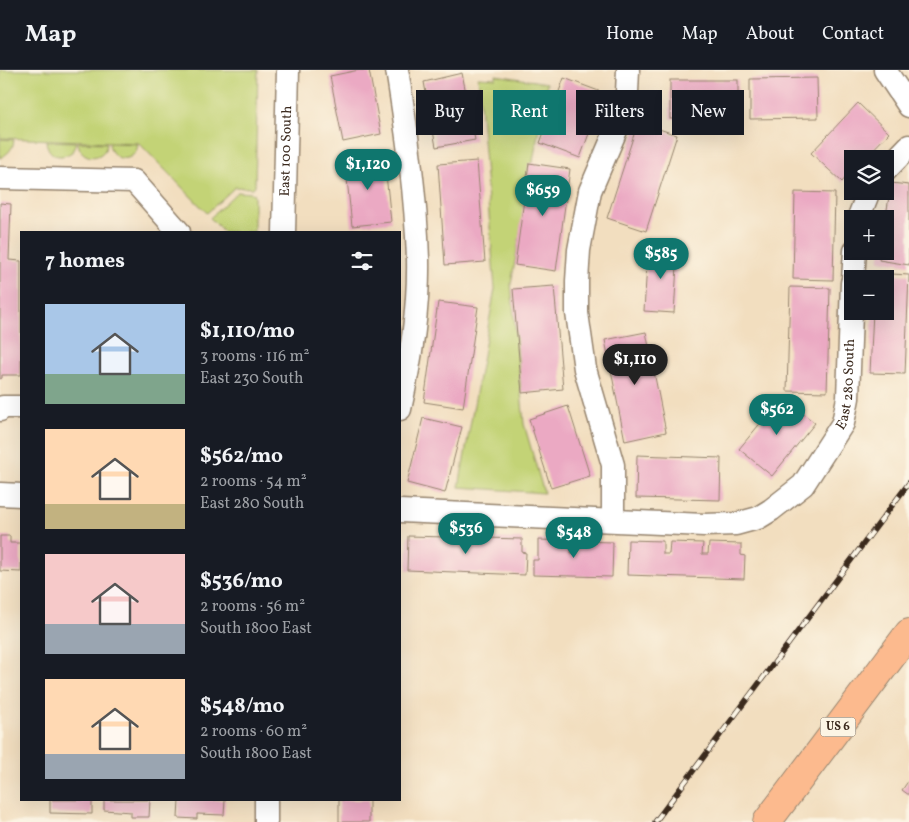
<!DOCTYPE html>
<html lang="en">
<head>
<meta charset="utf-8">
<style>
  :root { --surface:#171b24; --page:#20242c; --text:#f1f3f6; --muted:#9ea1a6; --line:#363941; --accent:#0f766e }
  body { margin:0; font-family:Vollkorn,serif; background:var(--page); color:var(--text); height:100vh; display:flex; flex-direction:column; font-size:19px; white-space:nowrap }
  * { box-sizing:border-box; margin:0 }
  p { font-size:16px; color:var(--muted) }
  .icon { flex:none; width:28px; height:28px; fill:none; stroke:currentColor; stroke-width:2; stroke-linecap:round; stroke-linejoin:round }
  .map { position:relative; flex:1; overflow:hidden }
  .sheet { position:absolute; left:20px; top:161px; width:381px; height:570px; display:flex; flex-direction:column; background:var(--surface); border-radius:0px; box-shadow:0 5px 20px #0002 }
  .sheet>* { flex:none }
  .top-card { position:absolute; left:416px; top:20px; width:418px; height:45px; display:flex; gap:10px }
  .controls { position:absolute; left:844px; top:80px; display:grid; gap:10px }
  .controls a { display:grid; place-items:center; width:50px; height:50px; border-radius:0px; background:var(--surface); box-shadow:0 5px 20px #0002; font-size:25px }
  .price { position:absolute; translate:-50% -42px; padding:0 11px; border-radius:18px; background:var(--accent); color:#fff; font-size:16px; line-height:32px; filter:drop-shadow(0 1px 2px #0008) }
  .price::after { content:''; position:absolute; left:50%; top:30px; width:15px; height:11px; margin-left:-8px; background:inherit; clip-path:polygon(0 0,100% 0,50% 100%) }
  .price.on { background:#222; color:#fff }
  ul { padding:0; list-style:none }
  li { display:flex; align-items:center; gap:15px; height:125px; padding:0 25px }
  li span { display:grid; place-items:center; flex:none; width:140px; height:100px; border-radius:0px; color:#555 }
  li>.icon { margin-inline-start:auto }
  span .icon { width:60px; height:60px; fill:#fffc; stroke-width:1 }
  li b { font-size:21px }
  h2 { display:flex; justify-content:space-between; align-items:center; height:60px; padding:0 25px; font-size:21px }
  .chip { padding:0 18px; border-radius:0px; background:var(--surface); box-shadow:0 5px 20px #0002; font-size:18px; line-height:45px }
  .chip.on { background:var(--accent); color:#fff }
  header { display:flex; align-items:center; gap:30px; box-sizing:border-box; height:70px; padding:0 25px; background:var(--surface); border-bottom:1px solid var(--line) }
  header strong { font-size:24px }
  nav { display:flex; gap:28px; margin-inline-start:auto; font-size:18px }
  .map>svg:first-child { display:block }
</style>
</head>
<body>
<header>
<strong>Map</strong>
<nav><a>Home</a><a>Map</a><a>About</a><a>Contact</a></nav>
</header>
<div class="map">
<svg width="909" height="752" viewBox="0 0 909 752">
  <rect width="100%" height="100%" fill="#fcf5e5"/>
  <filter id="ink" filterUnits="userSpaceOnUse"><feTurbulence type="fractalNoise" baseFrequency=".02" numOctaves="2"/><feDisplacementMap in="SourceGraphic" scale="10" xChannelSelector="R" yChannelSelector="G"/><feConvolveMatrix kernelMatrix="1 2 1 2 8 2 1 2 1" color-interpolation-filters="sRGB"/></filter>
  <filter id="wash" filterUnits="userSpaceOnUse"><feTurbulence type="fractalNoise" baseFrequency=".0096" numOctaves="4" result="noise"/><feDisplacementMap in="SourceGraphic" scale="20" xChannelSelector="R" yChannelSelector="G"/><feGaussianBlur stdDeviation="1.12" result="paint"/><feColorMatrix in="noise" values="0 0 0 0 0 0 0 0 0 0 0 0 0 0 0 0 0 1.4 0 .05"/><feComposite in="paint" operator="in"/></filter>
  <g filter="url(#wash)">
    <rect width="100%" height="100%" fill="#f2debf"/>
    <g fill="#c3d376" stroke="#7f7e4a">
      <path d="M 0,0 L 258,0 L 255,116 L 252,118 L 235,117 L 207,143 L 139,73 L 0,68 Z"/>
      <path d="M 496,5 L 547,13 L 511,214 L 524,354 L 544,423 L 459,417 L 495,219 L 478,7 L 496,8 Z"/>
      <path d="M 0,69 L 14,70 C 13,79 8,84 0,88 Z"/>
      <path d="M 46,71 L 76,72 L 72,82 C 60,90 48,86 46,71 Z"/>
      <path d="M 78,72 L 107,73 C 105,92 79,91 78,72 Z"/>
      <path d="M 109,73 L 138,74 C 136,94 111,93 109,73 Z"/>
      <path d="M 237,122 L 252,123 L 254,125 L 254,162 L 224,162 L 210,148 Z"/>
    </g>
    <g id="blocks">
      <g fill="#eba9c3">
        <path d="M 359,0 L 369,0 L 381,64 L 343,72 L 330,6 Z"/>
        <path d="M 462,3 L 475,70 L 436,77 L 424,12 Z"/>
        <path d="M 564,8 L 604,23 L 580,88 L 540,73 Z"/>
        <path d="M 817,8 L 818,48 L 750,49 L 750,9 Z"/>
        <rect x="670" y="10" width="68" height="39"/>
        <path d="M 858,33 L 889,63 L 864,89 L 852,89 L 852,100 L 842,112 L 811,83 Z"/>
        <path d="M 638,52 L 677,65 L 646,161 L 607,148 Z"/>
        <path d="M 384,85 L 391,152 L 352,156 L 345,90 Z"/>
        <path d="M 477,91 L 485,192 L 445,195 L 438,94 Z"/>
        <path d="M 529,93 L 570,99 L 556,201 L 515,195 Z"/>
        <path d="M 891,113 L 909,115 L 909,195 L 879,190 L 881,181 L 885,181 L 885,153 Z"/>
        <path d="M 795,122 L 835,123 L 833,210 L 793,209 Z"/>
        <path d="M 0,133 L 11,134 L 9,190 L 21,191 L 21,305 L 2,305 L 2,308 L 0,309 Z"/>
        <path d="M 648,178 L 678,180 L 674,243 L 644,241 Z"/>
        <path d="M 874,203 L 909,205 L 905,304 L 870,303 L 873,241 L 885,241 L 885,209 L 874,209 Z"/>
        <path d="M 554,216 L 563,319 L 522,323 L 513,219 Z"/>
        <path d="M 790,217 L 830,218 L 827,322 L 787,321 Z"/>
        <path d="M 438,232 L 478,237 L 463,338 L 424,332 Z"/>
        <path d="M 646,262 L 666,362 L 625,371 L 605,270 Z"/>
        <path d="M 782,327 L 815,353 L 772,406 L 739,379 Z"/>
        <path d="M 568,336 L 590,406 L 551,418 L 529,349 Z"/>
        <path d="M 423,348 L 462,357 L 445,423 L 407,413 Z"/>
        <path d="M 637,385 L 721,388 L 720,430 L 636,428 Z"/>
        <path d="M 0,466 L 10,466 L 10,473 L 21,473 L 21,502 L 0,501 Z"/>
        <path d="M 408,466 L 522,469 L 522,482 L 526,483 L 525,505 L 407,500 Z"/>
        <path d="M 538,470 L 571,471 L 571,483 L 577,483 L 577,471 L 613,472 L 612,507 L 533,505 L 533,490 L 538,490 Z"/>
        <path d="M 628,470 L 663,471 L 663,484 L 669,484 L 670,472 L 703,473 L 702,484 L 708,484 L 709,473 L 741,474 L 741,485 L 745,486 L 744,509 L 627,505 Z"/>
        <path d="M 909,710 L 909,725 L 902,720 Z"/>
        <path d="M 50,730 L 92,730 L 92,744 L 50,743 Z"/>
        <path d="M 104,730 L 150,730 L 149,747 L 131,747 L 131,742 L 104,740 Z"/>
        <path d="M 179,730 L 225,730 L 224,745 L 197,744 L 197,749 L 178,748 Z"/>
        <rect x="339" y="730" width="30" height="22"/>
      </g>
    </g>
  </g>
  <g filter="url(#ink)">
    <use href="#blocks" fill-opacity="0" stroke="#96846e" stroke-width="1"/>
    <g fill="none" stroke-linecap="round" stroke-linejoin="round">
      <g stroke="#96846e" stroke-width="25">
        <g id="minor">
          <path d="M 397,0 C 407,63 416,125 418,189 C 419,239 411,290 400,339"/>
          <path d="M 885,0 L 909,36"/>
          <path d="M 885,101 L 909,76"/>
          <path d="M 0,108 L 134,111 L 179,162"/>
          <path d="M 858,149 L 869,121"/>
          <path id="s1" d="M 284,162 L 288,0"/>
          <path d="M 853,209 L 855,181"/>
          <path d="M 0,340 L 3,337 L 21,337"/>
          <path d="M 0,424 L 21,425"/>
          <path id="s2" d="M 400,441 L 704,455 L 736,454 L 758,448 L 771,440 L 803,415 L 843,353 L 848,328 L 852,213"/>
          <path d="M 613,450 L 613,395 L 585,299 L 577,243 L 577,211 L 579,180 L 590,121 L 620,51 L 627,23 L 628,0"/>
          <path d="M 266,752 L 266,730"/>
        </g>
      </g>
      <g stroke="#96846e" stroke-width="30">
        <path id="highway" d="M 767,752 L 909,563"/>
      </g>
      <use href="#minor" stroke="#fff" stroke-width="22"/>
      <use href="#highway" stroke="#fcba8e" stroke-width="28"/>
      <g stroke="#3b2a1e" stroke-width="5.5">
        <path id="rail" d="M 655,752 L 909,413"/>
      </g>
      <use href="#rail" stroke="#fcf5e5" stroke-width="4" stroke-dasharray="11" stroke-linecap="butt"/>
    </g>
  </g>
  <g text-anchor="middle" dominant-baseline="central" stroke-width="4" stroke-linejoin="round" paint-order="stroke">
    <rect fill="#fcf5e5" stroke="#75675a" stroke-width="1" x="820.5" y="647.5" width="35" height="19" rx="4"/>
    <g font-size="12" font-weight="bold" fill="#3b2a1e">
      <text x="838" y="657">US 6</text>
    </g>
    <g font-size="14" fill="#3b2a1e" stroke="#fcf5e5">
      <text stroke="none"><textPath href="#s1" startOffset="81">East 100 South</textPath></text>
      <text stroke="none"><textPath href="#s2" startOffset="528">East 280 South</textPath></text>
    </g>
  </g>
</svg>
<div class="controls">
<a><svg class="icon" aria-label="layers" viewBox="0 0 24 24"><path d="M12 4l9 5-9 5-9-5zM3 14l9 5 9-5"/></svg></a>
<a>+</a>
<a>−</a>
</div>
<b class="price" style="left:368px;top:121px">$1,120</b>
<b class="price" style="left:543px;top:147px">$659</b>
<b class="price" style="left:661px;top:210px">$585</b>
<b class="price on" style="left:635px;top:316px">$1,110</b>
<b class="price" style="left:777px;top:366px">$562</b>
<b class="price" style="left:466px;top:485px">$536</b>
<b class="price" style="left:574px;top:489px">$548</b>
<div class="top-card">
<a class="chip">Buy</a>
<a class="chip on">Rent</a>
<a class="chip">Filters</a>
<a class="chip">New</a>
</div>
<section class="sheet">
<h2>7 homes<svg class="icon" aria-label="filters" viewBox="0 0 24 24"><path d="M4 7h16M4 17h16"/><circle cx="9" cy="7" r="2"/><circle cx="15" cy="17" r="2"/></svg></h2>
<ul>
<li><span style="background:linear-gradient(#a9c7e8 70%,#7fa58c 0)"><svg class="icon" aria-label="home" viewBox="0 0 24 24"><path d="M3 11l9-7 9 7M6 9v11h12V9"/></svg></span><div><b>$1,110/mo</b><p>3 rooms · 116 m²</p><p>East 230 South</p></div></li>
<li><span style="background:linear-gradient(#ffd9b3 75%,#c2b280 0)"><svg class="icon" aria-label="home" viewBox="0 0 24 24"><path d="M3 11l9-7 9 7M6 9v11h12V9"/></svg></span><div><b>$562/mo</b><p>2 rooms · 54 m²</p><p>East 280 South</p></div></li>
<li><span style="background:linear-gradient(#f6c9c9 70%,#9aa5b1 0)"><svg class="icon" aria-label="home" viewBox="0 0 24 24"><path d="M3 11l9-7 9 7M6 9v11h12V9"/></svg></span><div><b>$536/mo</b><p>2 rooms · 56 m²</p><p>South 1800 East</p></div></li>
<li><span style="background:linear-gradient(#ffd9b3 75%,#9aa5b1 0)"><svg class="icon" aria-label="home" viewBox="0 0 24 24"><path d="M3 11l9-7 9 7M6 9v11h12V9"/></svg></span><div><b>$548/mo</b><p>2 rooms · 60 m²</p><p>South 1800 East</p></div></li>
</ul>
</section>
</div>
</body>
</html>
